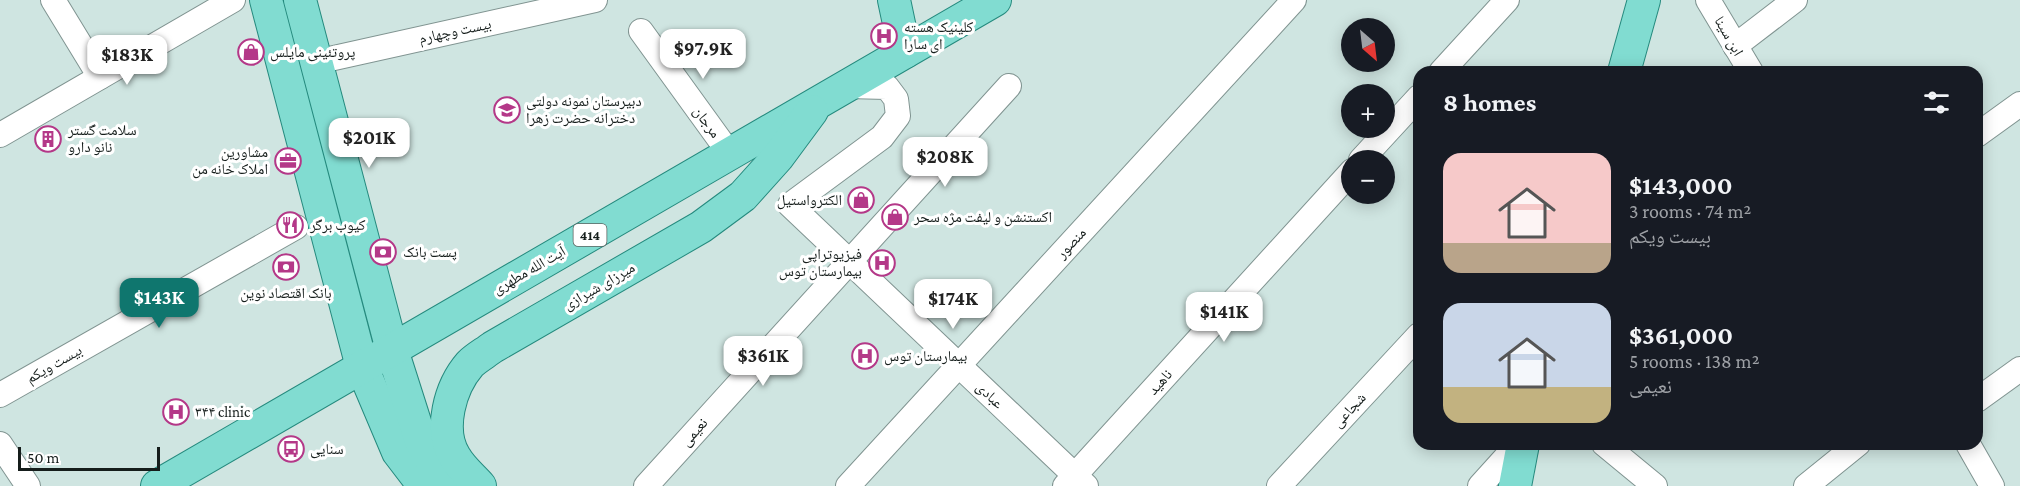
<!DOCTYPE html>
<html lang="en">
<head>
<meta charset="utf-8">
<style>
  :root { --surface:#171b24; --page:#20242c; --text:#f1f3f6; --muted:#9ea1a6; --accent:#0f766e }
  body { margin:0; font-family:"Crimson Pro","Noto Naskh Arabic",serif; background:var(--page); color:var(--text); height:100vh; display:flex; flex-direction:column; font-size:22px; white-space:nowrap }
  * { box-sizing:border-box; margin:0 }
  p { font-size:20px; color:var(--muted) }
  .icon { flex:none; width:33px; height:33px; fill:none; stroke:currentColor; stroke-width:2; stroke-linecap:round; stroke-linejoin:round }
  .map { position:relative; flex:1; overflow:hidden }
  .side { position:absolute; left:1413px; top:66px; width:570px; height:384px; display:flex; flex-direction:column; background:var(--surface); border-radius:18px; box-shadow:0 3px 15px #0003 }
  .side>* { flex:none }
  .needle { width:39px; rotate:152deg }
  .tools { position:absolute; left:1341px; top:18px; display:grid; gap:12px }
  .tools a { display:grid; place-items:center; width:54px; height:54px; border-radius:50%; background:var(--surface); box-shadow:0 3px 15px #0003; font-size:30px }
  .scale { position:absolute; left:18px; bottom:15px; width:142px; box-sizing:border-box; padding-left:6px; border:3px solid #151d1b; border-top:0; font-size:16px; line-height:21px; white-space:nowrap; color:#151d1b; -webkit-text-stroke:4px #fff; paint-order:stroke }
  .price { position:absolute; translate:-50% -51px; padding:0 14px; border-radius:12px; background:#fff; color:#222; font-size:20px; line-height:39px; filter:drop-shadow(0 2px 3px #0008) }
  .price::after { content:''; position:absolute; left:50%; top:36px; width:18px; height:14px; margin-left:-9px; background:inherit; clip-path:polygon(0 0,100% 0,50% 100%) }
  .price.selected { background:var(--accent); color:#fff }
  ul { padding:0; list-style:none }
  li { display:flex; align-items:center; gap:18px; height:150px; padding:0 30px }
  li span { display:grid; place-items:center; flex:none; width:168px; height:120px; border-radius:18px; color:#555 }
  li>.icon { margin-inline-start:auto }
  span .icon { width:72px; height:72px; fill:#fffc; stroke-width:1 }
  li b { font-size:26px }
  h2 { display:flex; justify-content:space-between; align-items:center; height:72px; padding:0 30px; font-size:26px }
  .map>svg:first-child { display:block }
</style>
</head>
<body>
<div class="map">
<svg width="2020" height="486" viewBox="0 0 2020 486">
  <rect width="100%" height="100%" fill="#cfe5e1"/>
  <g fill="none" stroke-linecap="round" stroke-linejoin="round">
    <g stroke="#809491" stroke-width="26">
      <g id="minor">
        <path d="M 53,0 L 100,77"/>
        <path d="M 1708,0 L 1751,72"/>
        <path d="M 641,31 L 730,154"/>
        <path d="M 1735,46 L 1795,0"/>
        <path d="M 316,62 L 595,0"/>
        <path d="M 1441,72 L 1507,0"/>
        <path d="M 847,86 L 887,87 L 896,99 L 898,116 L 882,137 L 790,205 L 1086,486"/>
        <path d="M 0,135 L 233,0"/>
        <path d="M 1977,135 L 2020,104"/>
        <path d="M 1361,160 L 1419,97"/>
        <path d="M 0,395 L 296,227"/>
        <path d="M 1977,400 L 2020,369"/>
        <path d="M 0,444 L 28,486"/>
        <path d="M 1604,444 L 1655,486"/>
        <path d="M 1968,444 L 1992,486"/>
        <path d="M 646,486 L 1009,86"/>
        <path d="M 848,486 L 1294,0"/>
        <path d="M 1065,486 L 1352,171"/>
        <path d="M 1279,486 L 1419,335"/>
        <path d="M 1480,486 L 1518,444"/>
        <path d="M 1806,486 L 1858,444"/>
      </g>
    </g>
    <g stroke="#258a7e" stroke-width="34">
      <g id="major">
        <path d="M 266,0 L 362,367 L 398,452 L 424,486"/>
        <path d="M 300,0 L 392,350 L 421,441 L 431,459 L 453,486"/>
        <path d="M 894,0 L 905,52"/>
        <path d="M 1624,72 L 1644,0"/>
        <path d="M 157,486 L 995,0"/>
        <path d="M 480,486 C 472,477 461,468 455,457 C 438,430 450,387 470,364 C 476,358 485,353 493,347 L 701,227 L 743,196 L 778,157 L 812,111"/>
        <path d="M 1515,486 L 1523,444"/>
      </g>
    </g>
    <use href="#minor" stroke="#fff" stroke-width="24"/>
    <use href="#major" stroke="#81dcd1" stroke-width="32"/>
  </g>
  <defs>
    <g id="hospital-ring" transform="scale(1.35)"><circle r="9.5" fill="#fff" stroke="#b43888" stroke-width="1.5"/><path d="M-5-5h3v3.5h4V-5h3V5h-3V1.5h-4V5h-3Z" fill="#b43888"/></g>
    <g id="shop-ring" transform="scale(1.35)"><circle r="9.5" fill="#fff" stroke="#b43888" stroke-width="1.5"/><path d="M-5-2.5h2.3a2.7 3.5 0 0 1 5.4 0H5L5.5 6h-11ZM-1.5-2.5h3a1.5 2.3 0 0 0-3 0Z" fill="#b43888"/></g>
    <g id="school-ring" transform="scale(1.35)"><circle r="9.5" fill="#fff" stroke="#b43888" stroke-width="1.5"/><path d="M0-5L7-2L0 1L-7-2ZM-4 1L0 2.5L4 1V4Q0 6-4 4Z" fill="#b43888"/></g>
    <g id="building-ring" transform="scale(1.35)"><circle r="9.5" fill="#fff" stroke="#b43888" stroke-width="1.5"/><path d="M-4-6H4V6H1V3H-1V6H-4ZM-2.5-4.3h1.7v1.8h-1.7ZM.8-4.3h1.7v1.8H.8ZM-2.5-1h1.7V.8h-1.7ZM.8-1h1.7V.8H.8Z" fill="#b43888"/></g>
    <g id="office-ring" transform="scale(1.35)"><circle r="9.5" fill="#fff" stroke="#b43888" stroke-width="1.5"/><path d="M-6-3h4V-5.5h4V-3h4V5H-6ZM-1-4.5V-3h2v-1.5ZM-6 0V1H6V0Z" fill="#b43888"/></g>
    <g id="restaurant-ring" transform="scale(1.35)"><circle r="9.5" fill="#fff" stroke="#b43888" stroke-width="1.5"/><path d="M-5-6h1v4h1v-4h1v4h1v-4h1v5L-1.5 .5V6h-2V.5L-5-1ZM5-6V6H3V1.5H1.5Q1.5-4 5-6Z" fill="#b43888"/></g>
    <g id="bank-ring" transform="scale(1.35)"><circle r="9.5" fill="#fff" stroke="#b43888" stroke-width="1.5"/><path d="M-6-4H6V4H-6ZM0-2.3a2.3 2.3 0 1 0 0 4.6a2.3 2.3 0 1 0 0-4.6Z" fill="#b43888"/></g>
    <g id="bus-ring" transform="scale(1.35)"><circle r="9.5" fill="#fff" stroke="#b43888" stroke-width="1.5"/><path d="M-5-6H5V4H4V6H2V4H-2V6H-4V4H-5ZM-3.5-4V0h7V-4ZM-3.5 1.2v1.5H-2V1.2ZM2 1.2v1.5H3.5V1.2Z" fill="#b43888"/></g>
  </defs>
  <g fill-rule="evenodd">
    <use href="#hospital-ring" x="884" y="36"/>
    <use href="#shop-ring" x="251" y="52"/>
    <use href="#school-ring" x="507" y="110"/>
    <use href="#building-ring" x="48" y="139"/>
    <use href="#office-ring" x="288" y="161"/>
    <use href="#shop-ring" x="861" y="200"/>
    <use href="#shop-ring" x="895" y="217"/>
    <use href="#restaurant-ring" x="290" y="225"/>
    <use href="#bank-ring" x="383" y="252"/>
    <use href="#hospital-ring" x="882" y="263"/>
    <use href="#bank-ring" x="286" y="267"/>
    <use href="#hospital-ring" x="865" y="356"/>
    <use href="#hospital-ring" x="176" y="412"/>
    <use href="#bus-ring" x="291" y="449"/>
  </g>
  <g text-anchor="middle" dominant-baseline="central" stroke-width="6" stroke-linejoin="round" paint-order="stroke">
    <rect fill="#fff" stroke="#5b615f" stroke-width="1.5" x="573.5" y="224" width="33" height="22" rx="4.5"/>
    <g font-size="14" font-weight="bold" fill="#151d1b">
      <text x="590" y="235">414</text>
    </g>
    <g font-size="15" fill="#151d1b" stroke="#fff" text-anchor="start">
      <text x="904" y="27">کلینیک هسته<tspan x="904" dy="17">ای سارا</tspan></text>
      <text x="270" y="52">پروتئینی مایلس</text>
      <text x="526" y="101">دبیرستان نمونه دولتی<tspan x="526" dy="17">دخترانه حضرت زهرا</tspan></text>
      <text x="68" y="130">سلامت گستر<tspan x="68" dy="17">نانو دارو</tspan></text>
      <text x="268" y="152" text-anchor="end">مشاورین<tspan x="268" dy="17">املاک خانه من</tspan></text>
      <text x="842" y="200" text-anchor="end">الکترواستیل</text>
      <text x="914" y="217">اکستنشن و لیفت مژه سحر</text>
      <text x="310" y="225">کیوب برگر</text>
      <text x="403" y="252">پست بانک</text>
      <text x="862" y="254" text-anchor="end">فیزیوتراپی<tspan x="862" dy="17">بیمارستان توس</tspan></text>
      <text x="286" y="293" text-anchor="middle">بانک اقتصاد نوین</text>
      <text x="884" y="356">بیمارستان توس</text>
      <text x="195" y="412">۳۴۴ clinic</text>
      <text x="310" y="449">سنایی</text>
    </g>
    <g font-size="15" fill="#151d1b" stroke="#fff">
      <text transform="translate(455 31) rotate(-12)">بیست وچهارم</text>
      <text transform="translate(1729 36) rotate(60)">ابن سینا</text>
      <text transform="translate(707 122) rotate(54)">مرجان</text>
      <text transform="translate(1071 243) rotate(-47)">منصور</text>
      <text transform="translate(529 270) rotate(-30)">آیت الله مطهری</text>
      <text transform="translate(599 286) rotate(-30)">میرزای شیرازی</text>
      <text transform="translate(54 364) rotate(-30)">بیست ویکم</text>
      <text transform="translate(1160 382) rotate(-48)">ناهید</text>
      <text transform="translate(990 395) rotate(44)">عبادی</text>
      <text transform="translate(1349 410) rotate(-47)">شجاعی</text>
      <text transform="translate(694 432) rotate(-48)">نعیمی</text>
    </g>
  </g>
</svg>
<div class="tools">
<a><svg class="needle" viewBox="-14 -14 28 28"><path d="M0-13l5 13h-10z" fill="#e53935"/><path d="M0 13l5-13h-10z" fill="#9ea1a6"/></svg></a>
<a>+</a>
<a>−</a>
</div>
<div class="scale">50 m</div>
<b class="price" style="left:703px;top:80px">$97.9K</b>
<b class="price" style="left:127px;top:86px">$183K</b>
<b class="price" style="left:369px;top:169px">$201K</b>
<b class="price" style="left:945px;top:188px">$208K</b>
<b class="price selected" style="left:159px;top:329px">$143K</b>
<b class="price" style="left:953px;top:330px">$174K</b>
<b class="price" style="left:1224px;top:343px">$141K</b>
<b class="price" style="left:763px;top:387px">$361K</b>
<section class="side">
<h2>8 homes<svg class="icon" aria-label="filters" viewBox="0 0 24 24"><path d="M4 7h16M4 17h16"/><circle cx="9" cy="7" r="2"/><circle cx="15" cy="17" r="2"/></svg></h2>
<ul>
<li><span style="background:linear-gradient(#f6c9c9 75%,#b9a48a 0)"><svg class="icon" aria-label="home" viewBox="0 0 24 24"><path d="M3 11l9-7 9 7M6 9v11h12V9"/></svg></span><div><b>$143,000</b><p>3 rooms · 74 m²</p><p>بیست ویکم</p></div></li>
<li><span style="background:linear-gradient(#c9d6e8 70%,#c2b280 0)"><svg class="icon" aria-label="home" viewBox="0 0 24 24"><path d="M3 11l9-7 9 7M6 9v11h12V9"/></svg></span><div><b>$361,000</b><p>5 rooms · 138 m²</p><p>نعیمی</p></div></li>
</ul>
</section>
</div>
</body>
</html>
